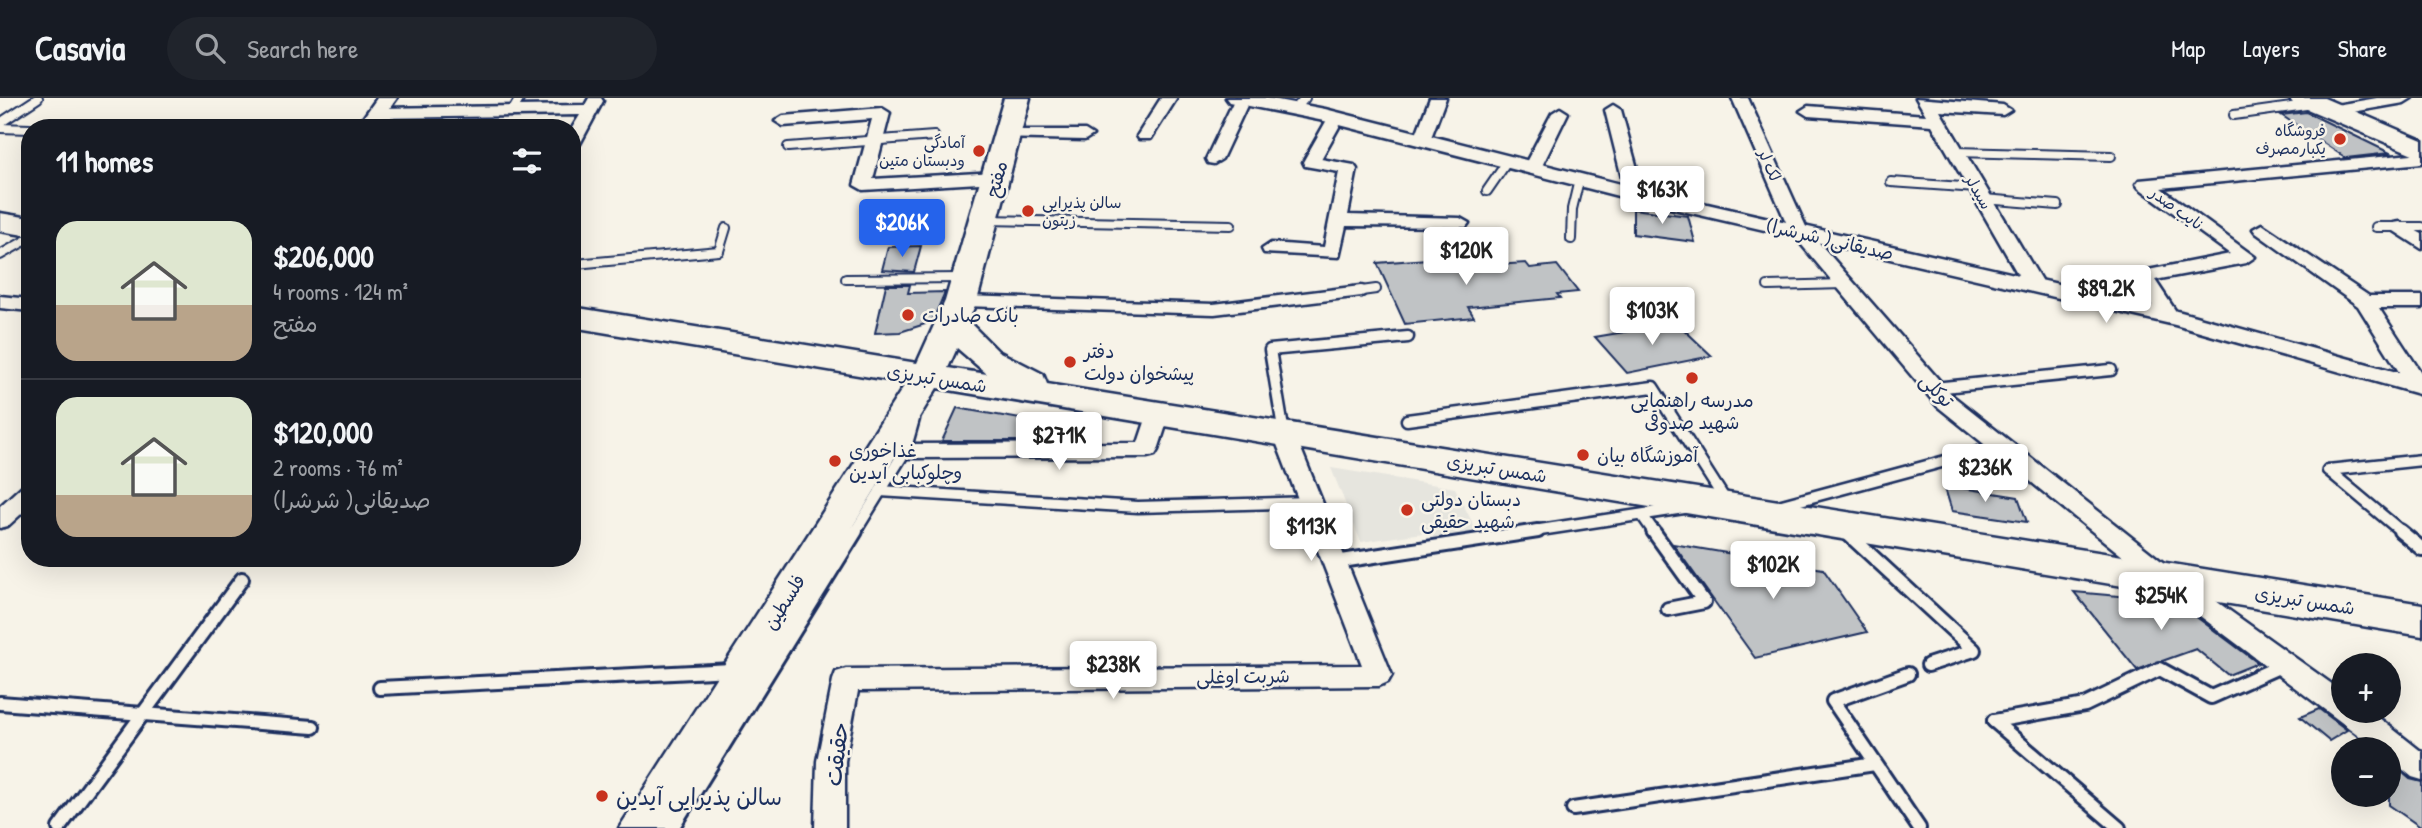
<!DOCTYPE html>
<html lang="en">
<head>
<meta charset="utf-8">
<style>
  :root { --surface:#171b24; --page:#20242c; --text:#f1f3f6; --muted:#9ea1a6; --line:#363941; --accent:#2563eb }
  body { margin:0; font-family:"Patrick Hand","Playpen Sans Arabic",sans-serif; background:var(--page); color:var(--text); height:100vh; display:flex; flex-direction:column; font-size:26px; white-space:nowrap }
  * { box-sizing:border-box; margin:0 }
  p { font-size:23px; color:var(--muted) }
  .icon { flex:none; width:38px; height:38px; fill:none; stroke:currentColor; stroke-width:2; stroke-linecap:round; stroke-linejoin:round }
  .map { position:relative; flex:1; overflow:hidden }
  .side { position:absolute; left:21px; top:21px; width:560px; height:448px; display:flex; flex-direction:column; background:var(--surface); border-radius:28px; box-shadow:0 7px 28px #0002 }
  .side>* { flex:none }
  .controls { position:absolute; left:2331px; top:555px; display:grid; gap:14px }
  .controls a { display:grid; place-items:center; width:70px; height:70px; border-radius:50%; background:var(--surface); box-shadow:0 7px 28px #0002; font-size:35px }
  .price { position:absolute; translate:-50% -60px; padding:0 16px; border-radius:7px; background:#fff; color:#222; font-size:23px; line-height:46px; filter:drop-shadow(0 2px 4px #0008) }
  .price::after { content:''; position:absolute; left:50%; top:42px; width:21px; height:16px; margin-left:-10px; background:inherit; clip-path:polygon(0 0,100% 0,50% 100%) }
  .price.active { background:var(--accent); color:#fff }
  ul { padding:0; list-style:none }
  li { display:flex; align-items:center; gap:21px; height:175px; padding:0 35px }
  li+li { border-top:2px solid var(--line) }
  li span { display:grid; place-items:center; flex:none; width:196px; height:140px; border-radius:21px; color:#555 }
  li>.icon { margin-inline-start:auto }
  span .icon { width:84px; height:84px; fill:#fffc; stroke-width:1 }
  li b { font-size:30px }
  h2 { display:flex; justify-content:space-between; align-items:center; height:84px; padding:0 35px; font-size:30px }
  header { display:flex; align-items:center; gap:42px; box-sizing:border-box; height:98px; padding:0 35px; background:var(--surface); border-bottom:2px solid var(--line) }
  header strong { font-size:33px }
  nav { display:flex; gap:38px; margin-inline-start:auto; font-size:24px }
  .search { width:490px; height:63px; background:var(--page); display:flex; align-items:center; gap:18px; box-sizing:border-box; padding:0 24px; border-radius:38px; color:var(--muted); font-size:26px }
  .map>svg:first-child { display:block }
</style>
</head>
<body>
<header>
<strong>Casavia</strong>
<div class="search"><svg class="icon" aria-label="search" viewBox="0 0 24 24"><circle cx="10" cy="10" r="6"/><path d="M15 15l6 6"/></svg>Search here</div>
<nav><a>Map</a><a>Layers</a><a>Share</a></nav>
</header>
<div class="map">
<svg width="2422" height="730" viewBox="0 0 2422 730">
  <rect width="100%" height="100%" fill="#f7f3e8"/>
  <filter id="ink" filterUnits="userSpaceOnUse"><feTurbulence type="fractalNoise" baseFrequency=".0143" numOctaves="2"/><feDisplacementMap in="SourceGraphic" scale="14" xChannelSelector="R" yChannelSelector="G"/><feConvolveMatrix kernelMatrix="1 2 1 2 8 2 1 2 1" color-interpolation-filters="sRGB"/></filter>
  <g filter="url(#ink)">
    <path fill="#e6e5de" d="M 1331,370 L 1455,390 L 1478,436 L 1435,442 L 1430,434 L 1361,444 Z"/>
    <g fill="#c0c3c5" stroke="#1b2f5e" stroke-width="2">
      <path d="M 2306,14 L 2390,55 L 2346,60 L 2281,17 Z"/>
      <path d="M 1633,111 L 1688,118 L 1695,144 L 1633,136 Z"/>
      <path d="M 921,148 L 914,174 L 882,172 L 888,149 Z"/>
      <path d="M 1440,160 L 1446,170 L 1526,165 L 1530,170 L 1557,167 L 1578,194 L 1557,196 L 1560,200 L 1468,209 L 1474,219 L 1405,226 L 1377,165 Z"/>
      <path d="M 886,187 L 910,187 L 908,195 L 945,194 L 934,220 L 925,226 L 900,234 L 875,235 Z"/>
      <path d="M 1677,225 L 1712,258 L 1627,275 L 1595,239 Z"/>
      <path d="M 957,310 L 1038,324 L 1033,343 L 942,343 Z"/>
      <path d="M 1944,387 L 2018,399 L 2027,424 L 1952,413 Z"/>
      <path d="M 1673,446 L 1823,471 L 1867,534 L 1755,560 Z"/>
      <path d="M 2074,494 L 2175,503 L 2258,565 L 2228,577 L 2196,551 L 2137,572 Z"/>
      <path d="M 2319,611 L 2347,632 L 2329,643 L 2300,619 Z"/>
      <path d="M 2397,670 L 2410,681 L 2422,684 L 2422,730 L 2389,707 L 2389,674 Z"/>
    </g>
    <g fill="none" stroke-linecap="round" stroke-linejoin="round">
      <g stroke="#1b2f5e" stroke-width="12">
        <g id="service-far2">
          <path d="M 1295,11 L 1305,0"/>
          <path d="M 513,12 L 520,0"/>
          <path d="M 2234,17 L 2313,6"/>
          <path d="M 0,25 L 38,0"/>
          <path d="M 0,30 L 30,31"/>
          <path d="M 267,30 L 367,28"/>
          <path d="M 788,49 L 934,38"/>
          <path d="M 1956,54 L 2111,58"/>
          <path d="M 1891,84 L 1977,90"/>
          <path d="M 1487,93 L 1507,64"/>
          <path d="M 1984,101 L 2058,107"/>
          <path d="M 985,122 L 1231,127"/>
          <path d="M 2376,129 L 2422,129"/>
          <path d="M 1571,141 L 1572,111 L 1579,82"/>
          <path d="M 0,157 L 30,140"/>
          <path d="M 572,171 L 575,166 L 719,153 L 726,130"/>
          <path d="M 846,181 L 964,180"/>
          <path d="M 1768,188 L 1844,186"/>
          <path d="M 1347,195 L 1376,191"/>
        </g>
      </g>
      <g stroke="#1b2f5e" stroke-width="15">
        <g id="service-far1">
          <path d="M 964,203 L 1214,211 L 1361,193"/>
          <path d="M 1934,290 L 2111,272"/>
          <path d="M 1407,322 L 1653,289 L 1727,405"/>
          <path d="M 1284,336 L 1270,252 L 1408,239"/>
          <path d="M 2328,372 L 2402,434"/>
          <path d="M 2328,372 L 2422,362"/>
          <path d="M 880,393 L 1138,409 L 1311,404"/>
          <path d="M 1778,408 L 2001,348"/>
          <path d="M 1642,417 L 1654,434"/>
          <path d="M 855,434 L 905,353 L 914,321"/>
          <path d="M 1527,434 L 1684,410"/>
        </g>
      </g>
      <g stroke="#1b2f5e" stroke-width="18">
        <g id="service">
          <path d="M 1653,433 L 1704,504 L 1668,511"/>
          <path d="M 2400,433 L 2422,451"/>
          <path d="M 1847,435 L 1974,552 L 1928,567"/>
          <path d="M 1335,464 L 1538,433"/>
          <path d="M 1908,576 L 1833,603 L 1919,730"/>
          <path d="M 380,590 L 732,572"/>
          <path d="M 0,605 L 313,629"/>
          <path d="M 1994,623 L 2085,607 L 2160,571 L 2211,599 L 2283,567"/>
          <path d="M 1994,623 L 2119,730"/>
          <path d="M 1573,711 L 1875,666"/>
          <path d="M 59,730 L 242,481"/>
          <path d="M 672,730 L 856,433"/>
        </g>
      </g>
      <g stroke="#1b2f5e" stroke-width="5">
        <g id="minor">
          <path d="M 589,0 L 601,0 L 603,3 L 580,46 L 572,51 L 572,30 L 580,17 L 377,20 L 369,15 L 377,10 L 585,7 Z"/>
          <path d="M 1161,0 L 1177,0 L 1151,41 L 1139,41 L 1137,38 Z"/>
          <path d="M 1235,0 L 1250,1 L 1222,61 L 1214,66 L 1208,65 L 1206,61 Z"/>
          <path d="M 1430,0 L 1446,0 L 1430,42 L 1422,47 L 1414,42 Z"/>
          <path d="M 1732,0 L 1748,0 L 1807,131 L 1953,298 L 2174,473 L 2343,594 L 2343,612 L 2369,612 L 2422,654 L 2422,682 L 2412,679 L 2389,660 L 2389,651 L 2377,651 L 2156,485 L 1937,308 L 1790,133 Z"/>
          <path d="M 1916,0 L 2003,7 L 2011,12 L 2003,17 L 1940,13 L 2044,187 L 2041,191 L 2027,191 L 2024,187 L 1932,27 L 1808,18 L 1800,13 L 1808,8 L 1926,17 Z"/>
          <path d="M 2377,0 L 2412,0 L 2404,5 L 2330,18 L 2322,13 L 2330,8 Z"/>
          <path d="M 1613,7 L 1621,12 L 1644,96 L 1641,100 L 1629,100 L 1626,96 L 1605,12 Z"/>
          <path d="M 882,10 L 890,15 L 873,81 L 996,74 L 1005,79 L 996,84 L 863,92 L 854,87 L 872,21 L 783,28 L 775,23 L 783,18 Z"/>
          <path d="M 1560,10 L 1568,15 L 1541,70 L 1538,74 L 1526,74 L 1523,70 L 1552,15 Z"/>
          <path d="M 1336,15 L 1344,20 L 1321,61 L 1354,67 L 1357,71 L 1348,117 L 1460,120 L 1469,125 L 1466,129 L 1346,128 L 1339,159 L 1264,155 L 1262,151 L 1271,145 L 1324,149 L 1339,74 L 1305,68 L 1303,64 L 1328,20 Z"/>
          <path d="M 1007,32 L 1085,32 L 1093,37 L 1085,42 L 1001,40 L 1001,34 Z"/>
          <path d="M 2422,55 L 2422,65 L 2161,90 L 2255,159 L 2246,165 L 2155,182 L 2179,218 L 2169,224 L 2162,222 L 2133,179 L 2143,173 L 2230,156 L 2139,90 L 2136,86 L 2139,82 Z"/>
          <path d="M 2400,124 L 2422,136 L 2422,151 L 2394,133 L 2391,129 L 2394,125 Z"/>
          <path d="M 2262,126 L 2369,198 L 2422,198 L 2422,210 L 2379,210 L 2422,276 L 2422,294 L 2411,293 L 2358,208 L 2256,135 L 2253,131 Z"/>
          <path d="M 0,198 L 30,201 L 30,213 L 0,210 Z"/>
          <path d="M 1159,308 L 1170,315 L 1158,352 L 1155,357 L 1147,359 L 905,360 L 897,358 L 894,353 L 897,348 L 905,346 L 1138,345 L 1148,315 Z"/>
          <path d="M 1284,329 L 1292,331 L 1295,336 L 1392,577 L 1388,584 L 1379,588 L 858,593 L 845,663 L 845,730 L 815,730 L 817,663 L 833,582 L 836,574 L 846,571 L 1362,567 L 1273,336 L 1276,331 Z"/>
          <path d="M 30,386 L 30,408 L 8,428 L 0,430 L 0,408 L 22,388 Z"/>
        </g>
      </g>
      <g stroke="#1b2f5e" stroke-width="5">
        <g id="tertiary">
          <path d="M 377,0 L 397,0 L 376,30 L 356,30 Z"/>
          <path d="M 1226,0 L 1267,0 L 1325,11 L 1624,87 L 2181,214 L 2422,281 L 2422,297 L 2175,227 L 1622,99 L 1324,23 L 1229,4 Z"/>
        </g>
      </g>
      <g stroke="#1b2f5e" stroke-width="5">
        <g id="primary">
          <path d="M 1004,0 L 1030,0 L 977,203 L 968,223 L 998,253 L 1043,276 L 1047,286 L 2422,506 L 2422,538 L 937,290 L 669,730 L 619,730 L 906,285 L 572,229 L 572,209 L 917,265 L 945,203 ZM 957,250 L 987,276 L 948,270 Z"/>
          <path d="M 2289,0 L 2324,0 L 2422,42 L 2422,60 L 2293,5 Z"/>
          <path d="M 0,115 L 30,120 L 30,138 L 0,133 Z"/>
        </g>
      </g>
      <use href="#service-far2" stroke="#f7f3e8" stroke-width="8"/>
      <use href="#service-far1" stroke="#f7f3e8" stroke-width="10"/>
      <use href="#service" stroke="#f7f3e8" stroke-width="12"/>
      <use href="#minor" fill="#f7f3e8" fill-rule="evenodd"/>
      <use href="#tertiary" fill="#f7f3e8" fill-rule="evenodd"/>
      <use href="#primary" fill="#f7f3e8" fill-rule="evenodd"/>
    </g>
  </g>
  <g fill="#c8321e" stroke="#f7f3e8" stroke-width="2.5">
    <circle cx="2340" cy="41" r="7"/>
    <circle cx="979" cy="53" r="7"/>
    <circle cx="1028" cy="113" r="7"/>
    <circle cx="908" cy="217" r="7"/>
    <circle cx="1070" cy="264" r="7"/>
    <circle cx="1692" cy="280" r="7"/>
    <circle cx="1583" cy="357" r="7"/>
    <circle cx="835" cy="363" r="7"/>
    <circle cx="1407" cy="412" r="7"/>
    <circle cx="602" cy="698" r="7"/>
  </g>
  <g text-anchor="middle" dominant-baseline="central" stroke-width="5" stroke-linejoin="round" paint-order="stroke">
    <g font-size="16" fill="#1b2f5e" stroke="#f7f3e8" text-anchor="end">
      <text x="2326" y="32">فروشگاه<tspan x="2326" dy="18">یکبارمصرف</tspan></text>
      <text x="965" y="44">آمادگی<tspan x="965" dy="18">ودبستان متین</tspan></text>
      <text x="1042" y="104" text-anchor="start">سالن پذیرایی<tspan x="1042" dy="18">زیتون</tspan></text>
    </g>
    <g font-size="16" fill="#1b2f5e" stroke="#f7f3e8">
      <text transform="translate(1770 67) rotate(66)">لک لر</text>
      <text transform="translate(1979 94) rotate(60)">سیدلر</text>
      <text transform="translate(2177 110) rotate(36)">نایب صدر</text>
    </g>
    <g font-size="19" fill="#1b2f5e" stroke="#f7f3e8">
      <text transform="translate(996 81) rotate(-75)">مفتح</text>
      <text transform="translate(1830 141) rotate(13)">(شرشرا )صدیقانی</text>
      <text transform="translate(937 280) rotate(9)">شمس تبریزی</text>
      <text transform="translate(1937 292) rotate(46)">توکلی</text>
      <text transform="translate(1497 370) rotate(9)">شمس تبریزی</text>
      <text transform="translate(2305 502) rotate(9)">شمس تبریزی</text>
      <text transform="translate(784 504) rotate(-58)">فلسطین</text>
      <text transform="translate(1243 578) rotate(-1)">شربت اوغلی</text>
    </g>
    <g font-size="19" fill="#1b2f5e" stroke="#f7f3e8" text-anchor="start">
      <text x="922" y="217">بانک صادرات</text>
      <text x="1084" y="253">دفتر<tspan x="1084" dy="22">پیشخوان دولت</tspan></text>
      <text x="1692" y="302" text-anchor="middle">مدرسه راهنمایی<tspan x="1692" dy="22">شهید صدوقی</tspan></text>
      <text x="849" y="352">غذاخوری<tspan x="849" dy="22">وچلوکبابی آیدین</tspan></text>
      <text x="1597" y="357">آموزشگاه بیان</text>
      <text x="1421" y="401">دبستان دولتی<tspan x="1421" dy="22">شهید حقیقی</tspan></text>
    </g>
    <g font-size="23" fill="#1b2f5e" stroke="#f7f3e8">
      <text transform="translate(836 656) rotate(-83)">حقیقت</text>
    </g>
    <g font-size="23" fill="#1b2f5e" stroke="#f7f3e8" text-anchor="start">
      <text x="616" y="698">سالن پذیرایی آیدین</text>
    </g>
  </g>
</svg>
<div class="controls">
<a>+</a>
<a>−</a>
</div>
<b class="price" style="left:1662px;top:128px">$163K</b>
<b class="price active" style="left:902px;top:161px">$206K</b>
<b class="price" style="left:1466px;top:189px">$120K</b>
<b class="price" style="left:2106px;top:227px">$89.2K</b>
<b class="price" style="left:1652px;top:249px">$103K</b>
<b class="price" style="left:1059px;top:374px">$271K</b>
<b class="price" style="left:1985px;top:406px">$236K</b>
<b class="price" style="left:1311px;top:465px">$113K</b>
<b class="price" style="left:1773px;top:503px">$102K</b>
<b class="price" style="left:2161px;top:534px">$254K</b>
<b class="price" style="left:1113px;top:603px">$238K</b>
<section class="side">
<h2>11 homes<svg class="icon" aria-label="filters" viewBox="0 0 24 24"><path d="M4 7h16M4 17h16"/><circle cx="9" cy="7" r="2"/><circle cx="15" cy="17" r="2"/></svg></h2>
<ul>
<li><span style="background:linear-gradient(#dfe7d0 60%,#b9a48a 0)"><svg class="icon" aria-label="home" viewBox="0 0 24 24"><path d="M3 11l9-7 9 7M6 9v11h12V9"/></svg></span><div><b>$206,000</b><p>4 rooms · 124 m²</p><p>مفتح</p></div></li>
<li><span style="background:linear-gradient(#dfe7d0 70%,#b9a48a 0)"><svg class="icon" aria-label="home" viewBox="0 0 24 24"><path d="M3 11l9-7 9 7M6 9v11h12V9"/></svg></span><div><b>$120,000</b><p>2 rooms · 76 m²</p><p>(شرشرا )صدیقانی</p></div></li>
</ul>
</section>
</div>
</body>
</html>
